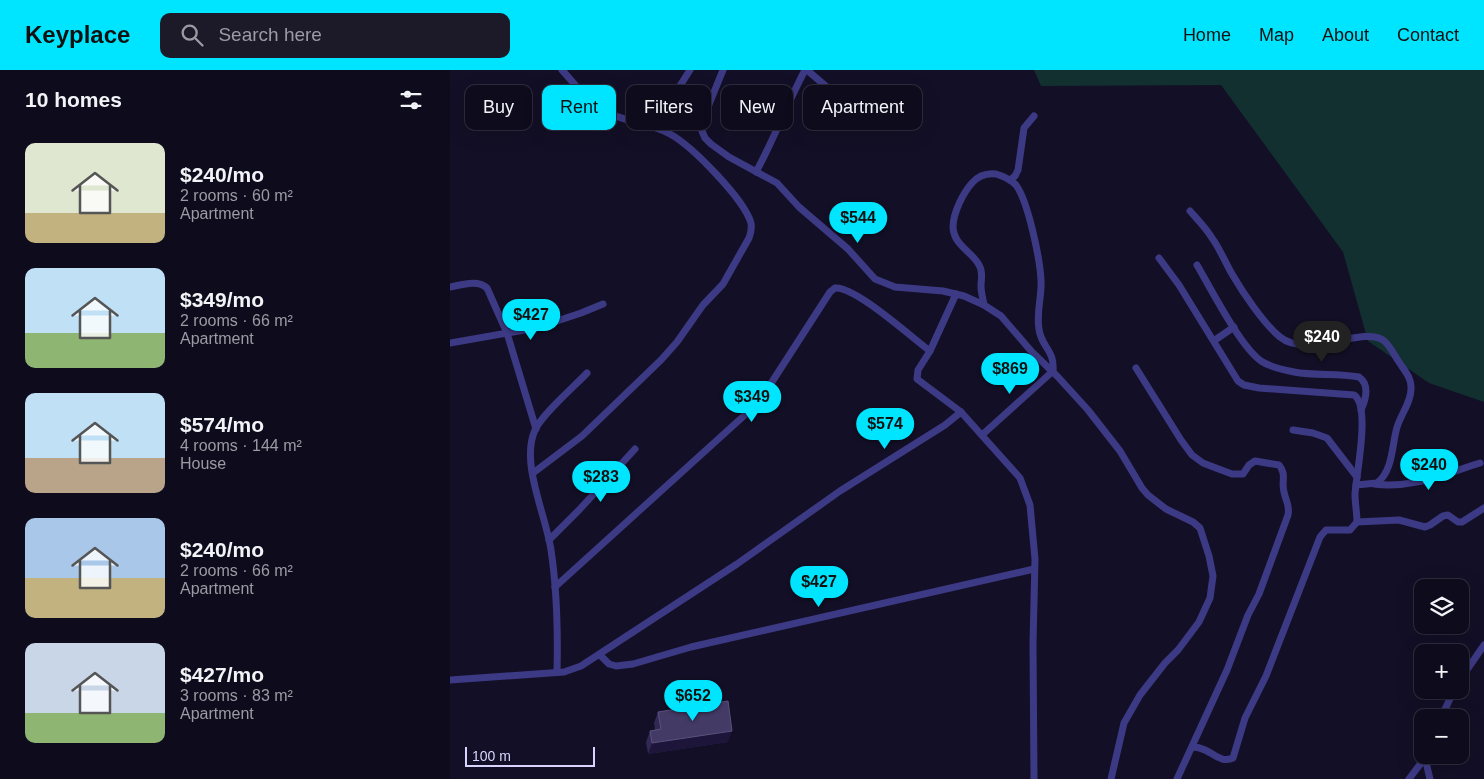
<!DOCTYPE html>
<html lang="en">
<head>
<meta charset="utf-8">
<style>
  :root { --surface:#0e0b1c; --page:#1c1929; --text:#f1f3f6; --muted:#9b9ba3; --line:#2e2b3b; --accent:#00e5ff }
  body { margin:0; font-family:Arial,sans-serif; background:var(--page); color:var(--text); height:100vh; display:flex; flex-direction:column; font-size:19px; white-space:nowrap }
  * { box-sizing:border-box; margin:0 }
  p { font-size:16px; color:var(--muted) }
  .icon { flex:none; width:28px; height:28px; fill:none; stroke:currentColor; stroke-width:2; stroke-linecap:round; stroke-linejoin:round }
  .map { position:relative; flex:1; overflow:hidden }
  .drawer { display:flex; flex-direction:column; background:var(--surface); width:450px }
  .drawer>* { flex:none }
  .banner { position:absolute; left:15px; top:15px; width:475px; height:45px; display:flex; gap:10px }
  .fabs { position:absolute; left:964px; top:509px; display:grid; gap:10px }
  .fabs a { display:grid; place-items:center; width:55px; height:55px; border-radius:10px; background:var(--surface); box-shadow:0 5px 20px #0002,0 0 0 1px var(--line); font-size:25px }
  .scale { position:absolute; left:15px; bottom:12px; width:130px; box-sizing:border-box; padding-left:5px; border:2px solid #d9d4ff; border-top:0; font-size:14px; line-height:18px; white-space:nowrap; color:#d9d4ff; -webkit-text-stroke:4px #130f26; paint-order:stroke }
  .price { position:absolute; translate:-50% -42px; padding:0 11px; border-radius:18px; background:var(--accent); color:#111; font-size:16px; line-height:32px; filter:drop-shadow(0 1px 2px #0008) }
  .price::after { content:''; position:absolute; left:50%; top:30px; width:15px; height:11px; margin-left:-8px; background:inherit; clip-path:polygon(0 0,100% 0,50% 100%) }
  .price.on { background:#222; color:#fff }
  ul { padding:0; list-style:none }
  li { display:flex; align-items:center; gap:15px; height:125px; padding:0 25px }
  li span { display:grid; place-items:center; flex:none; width:140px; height:100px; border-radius:10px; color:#555 }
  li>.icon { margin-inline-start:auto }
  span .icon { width:60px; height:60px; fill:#fffc; stroke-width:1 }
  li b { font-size:21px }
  h2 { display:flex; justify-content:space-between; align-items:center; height:60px; padding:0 25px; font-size:21px }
  .chip { padding:0 18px; border-radius:10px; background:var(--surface); box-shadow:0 5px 20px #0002,0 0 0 1px var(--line); font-size:18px; line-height:45px }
  .chip.on { background:var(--accent); color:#111 }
  header { display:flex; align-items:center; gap:30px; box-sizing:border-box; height:70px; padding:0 25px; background:var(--accent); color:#111 }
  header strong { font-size:24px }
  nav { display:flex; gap:28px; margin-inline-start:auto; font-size:18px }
  .search { width:350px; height:45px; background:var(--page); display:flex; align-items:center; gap:12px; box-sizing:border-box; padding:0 18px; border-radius:10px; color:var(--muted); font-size:19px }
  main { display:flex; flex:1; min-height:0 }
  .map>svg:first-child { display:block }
</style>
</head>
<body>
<header>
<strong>Keyplace</strong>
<div class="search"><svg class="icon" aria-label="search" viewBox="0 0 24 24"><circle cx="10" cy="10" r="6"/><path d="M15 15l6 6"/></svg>Search here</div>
<nav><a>Home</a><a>Map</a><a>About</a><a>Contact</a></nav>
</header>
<main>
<section class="drawer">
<h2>10 homes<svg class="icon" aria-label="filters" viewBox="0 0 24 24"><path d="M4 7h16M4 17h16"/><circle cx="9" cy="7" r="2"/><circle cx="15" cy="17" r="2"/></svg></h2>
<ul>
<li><span style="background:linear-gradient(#dfe7d0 70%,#c2b280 0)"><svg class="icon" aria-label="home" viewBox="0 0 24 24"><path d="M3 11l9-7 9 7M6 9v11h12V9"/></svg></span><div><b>$240/mo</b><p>2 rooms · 60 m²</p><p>Apartment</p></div></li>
<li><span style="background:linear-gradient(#bfe0f5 65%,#8fb573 0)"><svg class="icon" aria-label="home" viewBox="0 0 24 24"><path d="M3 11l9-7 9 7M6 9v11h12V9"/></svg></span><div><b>$349/mo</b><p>2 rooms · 66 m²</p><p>Apartment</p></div></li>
<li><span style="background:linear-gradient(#bfe0f5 65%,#b9a48a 0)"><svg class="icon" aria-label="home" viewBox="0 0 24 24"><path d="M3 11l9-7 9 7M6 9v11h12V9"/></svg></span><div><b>$574/mo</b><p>4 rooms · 144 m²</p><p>House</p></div></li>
<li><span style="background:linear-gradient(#a9c7e8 60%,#c2b280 0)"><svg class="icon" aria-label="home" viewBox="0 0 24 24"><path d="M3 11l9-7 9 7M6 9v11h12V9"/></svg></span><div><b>$240/mo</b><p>2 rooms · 66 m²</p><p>Apartment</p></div></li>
<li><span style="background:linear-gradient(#c9d6e8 70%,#8fb573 0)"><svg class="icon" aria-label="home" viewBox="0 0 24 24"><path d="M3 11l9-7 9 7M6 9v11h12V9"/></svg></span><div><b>$427/mo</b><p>3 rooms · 83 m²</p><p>Apartment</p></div></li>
</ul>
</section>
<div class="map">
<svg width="1034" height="709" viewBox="0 0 1034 709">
  <rect width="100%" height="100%" fill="#130f26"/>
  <path fill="#12302f" d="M 584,0 L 1034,0 L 1034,332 L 979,313 L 918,271 L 893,182 L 771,15 L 591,16 Z"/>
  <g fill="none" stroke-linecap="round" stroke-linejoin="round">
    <g stroke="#3d3a85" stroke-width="7">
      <path d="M 273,0 L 258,37 L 252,61 L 255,68 L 261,74 L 279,87 L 327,113 L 349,137 L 398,179 L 425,209 L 445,217 L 493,221 L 514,226 L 534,235 L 551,246 L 582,282 L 608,307 L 638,340 L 670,381 L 692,418 L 698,425 L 716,439 L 743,452 L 750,458 L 759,486 L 763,506 L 760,528 L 749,552 L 728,580 L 715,593 L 690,625 L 674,653 L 661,709"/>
      <path d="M 357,0 L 378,18"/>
      <path d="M 204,57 L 240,0"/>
      <path d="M 306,102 C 324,69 337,34 355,0"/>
      <path d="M 560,110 L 565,106 L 568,100 L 574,58 L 584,46"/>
      <path d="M 740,141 C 748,150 756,158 762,168 C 770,179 775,192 782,204 C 793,223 814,254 830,267 C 857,289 912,256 933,270 C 940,275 944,285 949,292 C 954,300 962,308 961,319 C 961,334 949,346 946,361 C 942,378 942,402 927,413 L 906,415"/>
      <path d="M 709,188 L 729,215 L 788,311 L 794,315 L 809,318 L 904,325 C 921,336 906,405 905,424 C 905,434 907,443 907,452 L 900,460 L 876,460 L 870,467 L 816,606 L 795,648 L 783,688 C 772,693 764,684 755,680 C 751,678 747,677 742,677"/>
      <path d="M 747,195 C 761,219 790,276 811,291 C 820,297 833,300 844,302 C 865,306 887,303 909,307 C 920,315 916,329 911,340"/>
      <path d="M 0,217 C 11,215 28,209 37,218 L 57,263 L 86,359"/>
      <path d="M 506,224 L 480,281 L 468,300 L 467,309 L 511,342"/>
      <path d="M 765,270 L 784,257"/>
      <path d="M 0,273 L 86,258 L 131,243 L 153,234"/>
      <path d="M 686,298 L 731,370 L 742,385 L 753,393 L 766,398 L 782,404 L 793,404 L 799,395 L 805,391 L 829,395 C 837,404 831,412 834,422 C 836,432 840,435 838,445 L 809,524 L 798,545 L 777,600 L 727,709"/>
      <path d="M 843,360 L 863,363 L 877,368 L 907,407"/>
      <path d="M 532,365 L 603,301 C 605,280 591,277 589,259 C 586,242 592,227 591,210 C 590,189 578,131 566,115 C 561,110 553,106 546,104 C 537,103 529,105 522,113 C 513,123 503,143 503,157 C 504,177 524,182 530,197 C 533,203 531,210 531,216 C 531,222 533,229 534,235"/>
      <path d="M 83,403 L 132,366 L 211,290 L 227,272 L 253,235 L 273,214 L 299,168 C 301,163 302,159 301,153 C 294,129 242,76 220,64 C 199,52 174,53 153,40 C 136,30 125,14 112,0"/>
      <path d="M 924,414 C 963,419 994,404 1030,393"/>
      <path d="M 907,452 L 949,450 L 975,457 L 980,455 L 993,446 L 998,445 L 1008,452 L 1012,452 L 1034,438"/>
      <path d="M 99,470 L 129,440 L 185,379"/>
      <path d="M 105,517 L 297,343 L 320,315 L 380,222 L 385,218 C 405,216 461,267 480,281"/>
      <path d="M 150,585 L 159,594 L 166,596 L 183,594 L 241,577 L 584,499"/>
      <path d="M 107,602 C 108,561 107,520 101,480 C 96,445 70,393 85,360 C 92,344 124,317 137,303"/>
      <path d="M 0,610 L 114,602 L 131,596 L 287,494 L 390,421 L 495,355 L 511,342 L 570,408 L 580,435 L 585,489 L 583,574 L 584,709"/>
      <path d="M 1010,610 L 1034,575"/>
      <path d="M 991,648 L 1004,620"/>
      <path d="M 975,688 L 980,709"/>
      <path d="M 959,709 L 977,685"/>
    </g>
  </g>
  <path fill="#312854" d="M 208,642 L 278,672 L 198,684 L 196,672 L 200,661 L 205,660 L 204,653 Z"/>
  <path fill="#1d163a" d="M 282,661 L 278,672 L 198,684 L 202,673 Z"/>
  <path fill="#433a66" stroke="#5a527e" d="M 278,631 L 282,661 L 202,673 L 200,661 L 211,659 L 208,642 Z"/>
</svg>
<div class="fabs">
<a><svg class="icon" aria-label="layers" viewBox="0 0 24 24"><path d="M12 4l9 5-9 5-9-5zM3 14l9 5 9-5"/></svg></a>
<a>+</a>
<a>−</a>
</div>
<div class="scale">100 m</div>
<b class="price" style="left:408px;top:174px">$544</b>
<b class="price" style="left:81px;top:271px">$427</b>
<b class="price on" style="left:872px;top:293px">$240</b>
<b class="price" style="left:560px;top:325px">$869</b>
<b class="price" style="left:302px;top:353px">$349</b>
<b class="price" style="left:435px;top:380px">$574</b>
<b class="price" style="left:979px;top:421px">$240</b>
<b class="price" style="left:151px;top:433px">$283</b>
<b class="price" style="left:369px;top:538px">$427</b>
<b class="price" style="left:243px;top:652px">$652</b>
<div class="banner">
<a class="chip">Buy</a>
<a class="chip on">Rent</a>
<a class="chip">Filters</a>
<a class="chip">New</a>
<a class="chip">Apartment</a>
</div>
</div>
</main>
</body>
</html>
